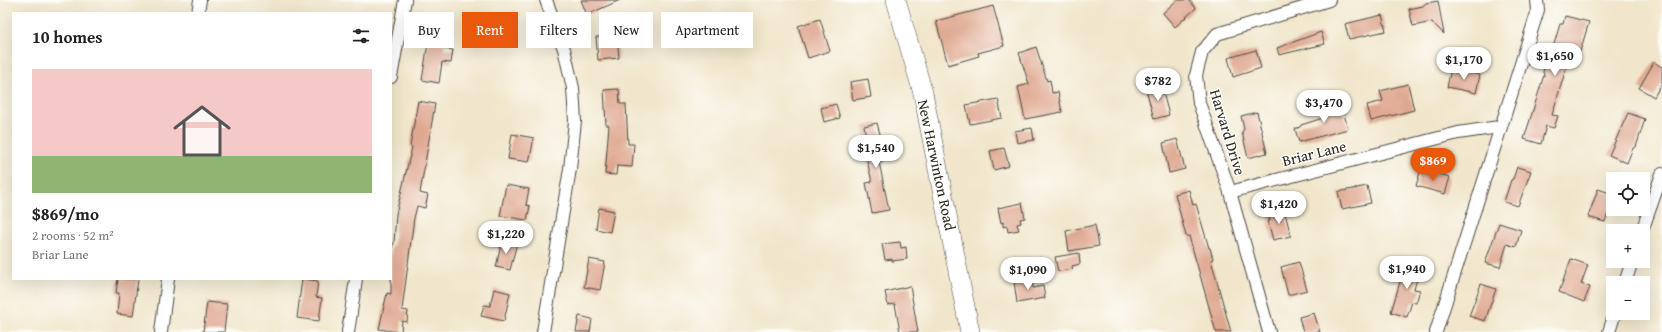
<!DOCTYPE html>
<html lang="en">
<head>
<meta charset="utf-8">
<style>
  :root { --surface:#fff; --page:#f6f6f6; --text:#222; --muted:#767676; --line:#e0e0e0; --accent:#ea580c }
  body { margin:0; font-family:"Gentium Book Plus",serif; background:var(--page); color:var(--text); height:100vh; display:flex; flex-direction:column; font-size:15px; white-space:nowrap }
  * { box-sizing:border-box; margin:0 }
  p { font-size:13px; color:var(--muted) }
  .icon { flex:none; width:22px; height:22px; fill:none; stroke:currentColor; stroke-width:2; stroke-linecap:round; stroke-linejoin:round }
  .map { position:relative; flex:1; overflow:hidden }
  .sheet { position:absolute; left:12px; top:12px; width:380px; height:268px; display:flex; flex-direction:column; background:var(--surface); border-radius:0px; box-shadow:0 4px 16px #0002 }
  .sheet>* { flex:none }
  .top-card { position:absolute; left:404px; top:12px; width:380px; height:36px; display:flex; gap:8px }
  .buttons { position:absolute; left:1606px; top:172px; display:grid; gap:8px }
  .buttons a { display:grid; place-items:center; width:44px; height:44px; border-radius:0px; background:var(--surface); box-shadow:0 4px 16px #0002; font-size:20px }
  .price { position:absolute; translate:-50% -34px; padding:0 9px; border-radius:14px; background:#fff; color:#222; font-size:13px; line-height:26px; filter:drop-shadow(0 1px 2px #0008) }
  .price::after { content:''; position:absolute; left:50%; top:24px; width:12px; height:9px; margin-left:-6px; background:inherit; clip-path:polygon(0 0,100% 0,50% 100%) }
  .price.current { background:var(--accent); color:#fff }
  ul { padding:0; list-style:none }
  li { display:grid; align-content:center; gap:8px; height:212px; padding:0 20px }
  li+li { border-top:1px solid var(--line) }
  li span { display:grid; place-items:center; height:124px; border-radius:0px; color:#555 }
  li>.icon { margin-inline-start:auto }
  span .icon { width:72px; height:72px; fill:#fffc; stroke-width:1 }
  li b { font-size:17px }
  h2 { display:flex; justify-content:space-between; align-items:center; height:48px; padding:0 20px; font-size:17px }
  .tag { padding:0 14px; border-radius:0px; background:var(--surface); box-shadow:0 4px 16px #0002; font-size:14px; line-height:36px }
  .tag.current { background:var(--accent); color:#fff }
  .map>svg:first-child { display:block }
</style>
</head>
<body>
<div class="map">
<svg width="1662" height="332" viewBox="0 0 1662 332">
  <rect width="100%" height="100%" fill="#fdfcf7"/>
  <filter id="ink" filterUnits="userSpaceOnUse"><feTurbulence type="fractalNoise" baseFrequency=".025" numOctaves="2"/><feDisplacementMap in="SourceGraphic" scale="8" xChannelSelector="R" yChannelSelector="G"/><feConvolveMatrix kernelMatrix="1 2 1 2 8 2 1 2 1" color-interpolation-filters="sRGB"/></filter>
  <filter id="wash" filterUnits="userSpaceOnUse"><feTurbulence type="fractalNoise" baseFrequency=".012" numOctaves="4" result="noise"/><feDisplacementMap in="SourceGraphic" scale="16" xChannelSelector="R" yChannelSelector="G"/><feGaussianBlur stdDeviation="0.9" result="paint"/><feColorMatrix in="noise" values="0 0 0 0 0 0 0 0 0 0 0 0 0 0 0 0 0 1.4 0 .05"/><feComposite in="paint" operator="in"/></filter>
  <g filter="url(#wash)">
    <rect width="100%" height="100%" fill="#f1e6cb"/>
    <g id="blocks">
      <g fill="#dfa790">
        <path d="M 581,0 L 620,0 L 587,15 Z"/>
        <path d="M 1177,0 L 1189,0 L 1196,8 L 1175,27 L 1163,13 Z"/>
        <path d="M 1438,1 L 1444,34 L 1432,22 L 1413,26 L 1409,9 L 1423,6 L 1426,3 Z"/>
        <path d="M 993,6 L 1004,46 L 978,53 L 979,56 L 948,65 L 936,21 Z"/>
        <path d="M 1382,15 L 1386,31 L 1349,39 L 1345,24 Z"/>
        <path d="M 1565,16 L 1589,22 L 1579,55 L 1571,52 L 1552,115 L 1558,116 L 1554,128 L 1546,126 L 1541,144 L 1524,139 L 1544,75 L 1543,72 L 1546,60 L 1549,61 L 1560,24 L 1563,24 Z"/>
        <path d="M 820,19 L 830,51 L 808,58 L 798,26 Z"/>
        <path d="M 1321,32 L 1325,44 L 1279,55 L 1277,48 Z"/>
        <path d="M 617,35 L 619,58 L 598,60 L 596,37 Z"/>
        <path d="M 429,37 L 445,40 L 444,49 L 453,50 L 451,63 L 442,62 L 439,83 L 422,80 Z"/>
        <path d="M 1036,47 L 1047,81 L 1050,80 L 1052,93 L 1058,92 L 1062,112 L 1025,119 L 1018,87 L 1029,84 L 1019,53 Z"/>
        <path d="M 1256,50 L 1261,68 L 1233,77 L 1228,58 Z"/>
        <path d="M 1654,62 L 1662,67 L 1662,83 L 1654,97 L 1639,88 Z"/>
        <path d="M 1451,69 L 1480,75 L 1476,93 L 1447,87 Z"/>
        <path d="M 868,79 L 871,97 L 853,100 L 850,82 Z"/>
        <path d="M 1408,84 L 1414,110 L 1371,121 L 1367,105 L 1383,101 L 1380,91 Z"/>
        <path d="M 1161,85 L 1169,115 L 1154,119 L 1146,89 Z"/>
        <path d="M 619,89 L 620,104 L 626,104 L 628,144 L 634,144 L 632,167 L 617,166 L 616,175 L 605,174 L 609,125 L 606,125 L 604,90 Z"/>
        <path d="M 998,99 L 1002,118 L 970,124 L 966,105 Z"/>
        <path d="M 418,101 L 435,104 L 420,193 L 428,195 L 425,208 L 417,206 L 414,218 L 402,310 L 408,311 L 407,322 L 402,321 L 401,332 L 398,332 L 379,329 L 387,293 L 391,294 L 391,249 L 394,243 L 396,214 L 412,147 L 410,146 Z"/>
        <path d="M 1341,103 L 1348,129 L 1299,142 L 1295,129 L 1300,127 L 1301,125 L 1323,118 L 1321,109 Z"/>
        <path d="M 836,104 L 840,118 L 824,122 L 821,108 Z"/>
        <path d="M 1257,112 L 1267,153 L 1248,158 L 1242,132 L 1244,129 L 1241,116 Z"/>
        <path d="M 1628,113 L 1645,119 L 1636,147 L 1633,148 L 1627,163 L 1609,155 Z"/>
        <path d="M 877,123 L 887,160 L 879,162 L 889,210 L 872,213 L 866,183 L 872,182 L 863,143 L 867,142 L 864,126 Z"/>
        <path d="M 1032,128 L 1034,140 L 1017,143 L 1015,131 Z"/>
        <path d="M 512,134 L 534,138 L 529,162 L 508,159 Z"/>
        <path d="M 1177,139 L 1185,169 L 1169,173 L 1163,143 Z"/>
        <path d="M 1004,148 L 1009,166 L 994,170 L 990,151 Z"/>
        <path d="M 1517,167 L 1531,171 L 1518,206 L 1504,202 L 1511,180 L 1513,179 Z"/>
        <path d="M 1421,169 L 1450,177 L 1445,194 L 1416,186 Z"/>
        <path d="M 506,185 L 529,189 L 526,205 L 530,206 L 527,220 L 500,216 Z"/>
        <path d="M 1367,186 L 1371,203 L 1342,209 L 1338,192 Z"/>
        <path d="M 1598,189 L 1613,194 L 1613,207 L 1610,207 L 1605,222 L 1588,217 Z"/>
        <path d="M 1189,190 L 1193,205 L 1196,204 L 1209,248 L 1210,248 L 1213,259 L 1211,260 L 1231,332 L 1216,332 L 1189,236 L 1186,236 L 1175,194 Z"/>
        <path d="M 1022,203 L 1025,218 L 1020,219 L 1021,223 L 1017,224 L 1019,230 L 1008,232 L 1007,226 L 1003,227 L 1003,222 L 1001,223 L 998,208 Z"/>
        <path d="M 599,208 L 614,211 L 610,232 L 596,229 Z"/>
        <path d="M 1284,209 L 1291,236 L 1273,240 L 1268,221 L 1270,221 L 1268,213 Z"/>
        <path d="M 1499,223 L 1521,230 L 1516,247 L 1507,244 L 1500,267 L 1485,263 Z"/>
        <path d="M 1095,225 L 1099,246 L 1069,251 L 1066,231 Z"/>
        <path d="M 502,240 L 517,243 L 510,270 L 496,267 Z"/>
        <path d="M 900,242 L 901,248 L 906,247 L 907,259 L 892,261 L 892,259 L 885,260 L 882,244 Z"/>
        <path d="M 1079,253 L 1080,264 L 1072,266 L 1073,269 L 1058,271 L 1055,257 Z"/>
        <path d="M 589,259 L 605,262 L 600,290 L 584,287 Z"/>
        <path d="M 1571,259 L 1588,265 L 1581,284 L 1590,287 L 1584,302 L 1559,292 Z"/>
        <path d="M 1299,262 L 1307,290 L 1288,295 L 1281,267 Z"/>
        <path d="M 1406,262 L 1421,266 L 1414,289 L 1420,290 L 1416,303 L 1412,302 L 1407,317 L 1391,312 Z"/>
        <path d="M 1032,277 L 1033,288 L 1043,286 L 1045,298 L 1017,303 L 1014,281 Z"/>
        <path d="M 118,279 L 138,279 L 133,316 L 117,314 L 119,293 L 116,293 Z"/>
        <path d="M 302,279 L 318,281 L 316,297 L 322,298 L 319,321 L 297,318 Z"/>
        <path d="M 1481,284 L 1496,289 L 1485,321 L 1469,316 Z"/>
        <path d="M 910,286 L 918,332 L 900,332 L 895,304 L 888,305 L 885,292 Z"/>
        <path d="M 494,289 L 510,293 L 504,321 L 481,316 L 484,305 L 490,306 Z"/>
        <path d="M 207,302 L 227,304 L 224,332 L 203,332 Z"/>
        <path d="M 1314,313 L 1320,332 L 1303,332 L 1299,317 Z"/>
        <path d="M 579,316 L 592,319 L 590,332 L 576,332 Z"/>
      </g>
    </g>
  </g>
  <g filter="url(#ink)">
    <use href="#blocks" fill-opacity="0" stroke="#494743" stroke-width="1"/>
    <g fill="none" stroke-linecap="round" stroke-linejoin="round">
      <g stroke="#494743" stroke-width="14">
        <g id="street">
          <path d="M 198,13 L 200,0"/>
          <path d="M 391,77 L 405,0"/>
          <path d="M 1230,192 L 1458,133 L 1499,127"/>
          <path d="M 1642,231 L 1662,174"/>
          <path d="M 1625,283 L 1632,261"/>
          <path d="M 161,332 L 168,279"/>
          <path d="M 348,332 L 356,279"/>
          <path d="M 543,332 L 570,169 L 575,121 L 573,88 L 564,49 L 546,0"/>
          <path d="M 1269,332 L 1230,192 L 1199,103 L 1196,75 L 1202,52 L 1217,34 L 1329,0"/>
          <path d="M 1436,332 L 1538,10 L 1537,0"/>
          <path d="M 1609,332 L 1615,313"/>
        </g>
      </g>
      <g stroke="#494743" stroke-width="20">
        <path id="primary" d="M 896,0 L 923,93 L 970,332"/>
      </g>
      <use href="#street" stroke="#fff" stroke-width="12"/>
      <use href="#primary" stroke="#fff" stroke-width="19"/>
    </g>
  </g>
  <g text-anchor="middle" dominant-baseline="central" stroke-width="3" stroke-linejoin="round" paint-order="stroke">
    <g font-size="15" fill="#2b2b2b" stroke="#fdfcf7">
      <text transform="translate(1228 132) rotate(73)">Harvard Drive</text>
      <text transform="translate(1314 153) rotate(-14)">Briar Lane</text>
      <text transform="translate(937 165) rotate(78)">New Harwinton Road</text>
    </g>
  </g>
</svg>
<div class="buttons">
<a><svg class="icon" aria-label="locate" viewBox="0 0 24 24"><circle cx="12" cy="12" r="6"/><path d="M12 2v4M12 18v4M2 12h4M18 12h4"/></svg></a>
<a>+</a>
<a>−</a>
</div>
<b class="price" style="left:1555px;top:77px">$1,650</b>
<b class="price" style="left:1464px;top:81px">$1,170</b>
<b class="price" style="left:1158px;top:102px">$782</b>
<b class="price" style="left:1324px;top:124px">$3,470</b>
<b class="price" style="left:876px;top:169px">$1,540</b>
<b class="price current" style="left:1433px;top:182px">$869</b>
<b class="price" style="left:1279px;top:225px">$1,420</b>
<b class="price" style="left:506px;top:255px">$1,220</b>
<b class="price" style="left:1407px;top:290px">$1,940</b>
<b class="price" style="left:1028px;top:291px">$1,090</b>
<div class="top-card">
<a class="tag">Buy</a>
<a class="tag current">Rent</a>
<a class="tag">Filters</a>
<a class="tag">New</a>
<a class="tag">Apartment</a>
</div>
<section class="sheet">
<h2>10 homes<svg class="icon" aria-label="filters" viewBox="0 0 24 24"><path d="M4 7h16M4 17h16"/><circle cx="9" cy="7" r="2"/><circle cx="15" cy="17" r="2"/></svg></h2>
<ul>
<li><span style="background:linear-gradient(#f6c9c9 70%,#8fb573 0)"><svg class="icon" aria-label="home" viewBox="0 0 24 24"><path d="M3 11l9-7 9 7M6 9v11h12V9"/></svg></span><div><b>$869/mo</b><p>2 rooms · 52 m²</p><p>Briar Lane</p></div></li>
</ul>
</section>
</div>
</body>
</html>
